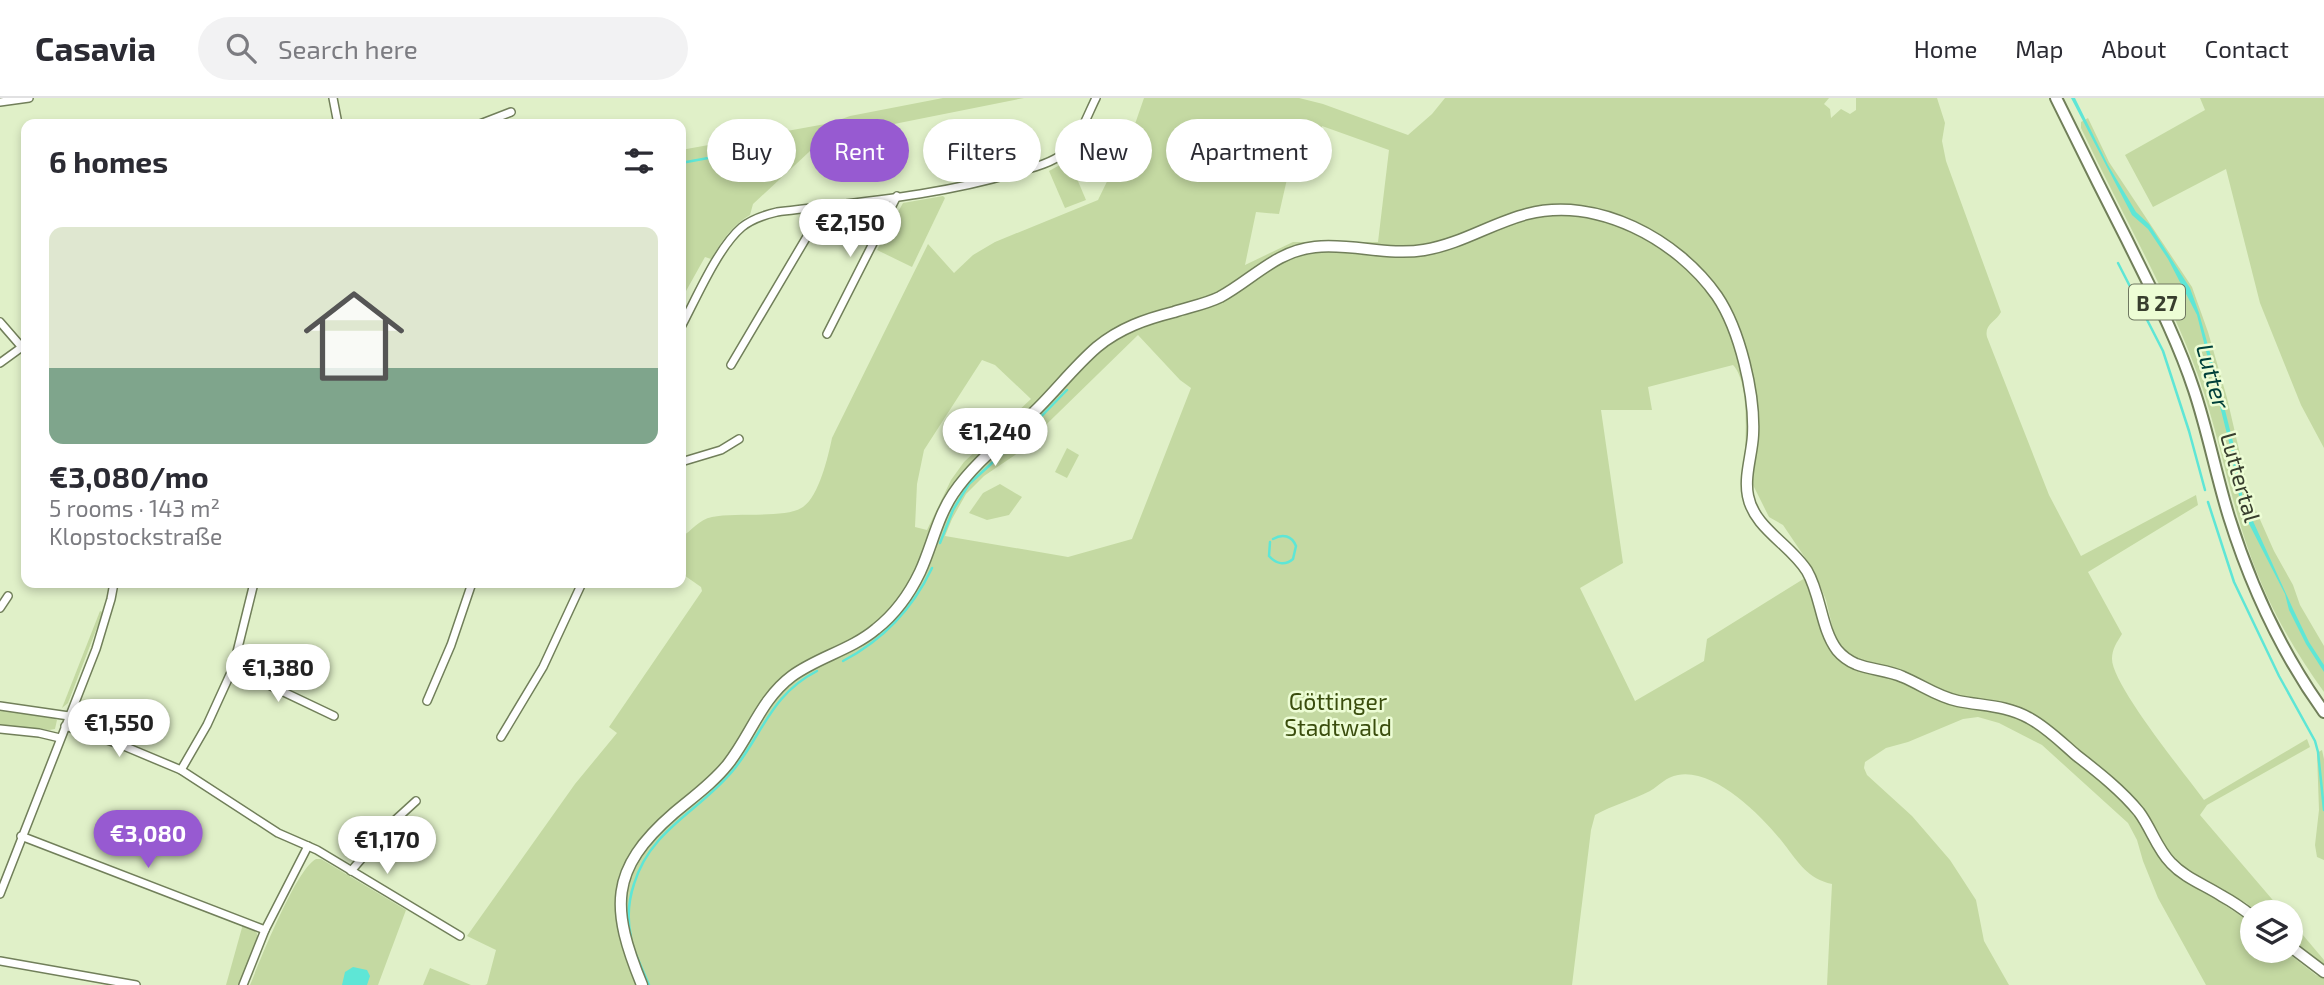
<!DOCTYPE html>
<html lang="en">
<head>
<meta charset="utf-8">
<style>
  :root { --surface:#fff; --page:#f2f2f3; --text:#2b2b33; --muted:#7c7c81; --line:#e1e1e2; --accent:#975ad1 }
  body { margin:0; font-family:"Exo 2",sans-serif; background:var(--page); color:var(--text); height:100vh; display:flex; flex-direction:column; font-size:26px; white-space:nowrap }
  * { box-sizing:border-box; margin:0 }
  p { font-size:23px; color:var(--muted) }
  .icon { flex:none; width:38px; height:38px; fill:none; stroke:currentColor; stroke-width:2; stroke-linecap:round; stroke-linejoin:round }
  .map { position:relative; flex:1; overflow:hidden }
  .side { position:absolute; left:21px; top:21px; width:665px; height:469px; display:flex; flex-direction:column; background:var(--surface); border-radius:14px; box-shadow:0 4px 10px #0003 }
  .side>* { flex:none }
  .guide { position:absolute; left:707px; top:21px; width:665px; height:63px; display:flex; gap:14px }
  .fabs { position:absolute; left:2240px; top:802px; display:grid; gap:14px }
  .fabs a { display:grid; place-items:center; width:63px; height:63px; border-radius:50%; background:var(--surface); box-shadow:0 4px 10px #0003; font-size:35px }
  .price { position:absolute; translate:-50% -60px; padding:0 16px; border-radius:24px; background:#fff; color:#222; font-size:23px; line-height:46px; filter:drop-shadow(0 2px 4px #0008) }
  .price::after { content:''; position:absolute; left:50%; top:42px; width:21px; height:16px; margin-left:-10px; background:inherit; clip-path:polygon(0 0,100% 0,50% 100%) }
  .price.current { background:var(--accent); color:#fff }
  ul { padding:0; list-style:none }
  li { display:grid; align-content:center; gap:14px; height:371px; padding:0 28px }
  li span { display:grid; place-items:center; height:217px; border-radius:14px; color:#555 }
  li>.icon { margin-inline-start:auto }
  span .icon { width:126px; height:126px; fill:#fffc; stroke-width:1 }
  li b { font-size:30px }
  h2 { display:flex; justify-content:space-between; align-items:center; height:84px; padding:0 28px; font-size:30px }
  .pill { padding:0 24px; border-radius:32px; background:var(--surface); box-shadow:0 4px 10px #0003; font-size:24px; line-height:63px }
  .pill.current { background:var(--accent); color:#fff }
  header { display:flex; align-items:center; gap:42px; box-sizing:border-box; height:98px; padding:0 35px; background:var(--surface); border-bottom:2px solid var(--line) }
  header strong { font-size:33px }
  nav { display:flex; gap:38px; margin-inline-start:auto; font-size:24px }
  .search { width:490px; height:63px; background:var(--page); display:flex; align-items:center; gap:18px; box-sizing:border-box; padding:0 24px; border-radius:38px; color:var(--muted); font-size:26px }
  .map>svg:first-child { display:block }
</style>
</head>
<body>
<header>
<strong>Casavia</strong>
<div class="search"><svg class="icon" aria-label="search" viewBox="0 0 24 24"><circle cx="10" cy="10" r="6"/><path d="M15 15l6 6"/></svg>Search here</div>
<nav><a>Home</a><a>Map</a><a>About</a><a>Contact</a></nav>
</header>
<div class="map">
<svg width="2324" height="887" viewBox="0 0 2324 887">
  <rect width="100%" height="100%" fill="#e0f0c8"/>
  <g fill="#c4d9a2" fill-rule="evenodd">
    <path d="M 943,0 L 1024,0 L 824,40 L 753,106 L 750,117 C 731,128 722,143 711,161 L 705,159 L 681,202 L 681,52 L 831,25 L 850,18 Z"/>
    <path d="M 1144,0 L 1299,0 L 1323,6 L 1408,37 L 1432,16 L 1445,0 L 1829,0 L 1824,6 L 1830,11 L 1831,20 L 1841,11 L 1850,16 L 1856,12 L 1856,0 L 1937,0 L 1945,25 L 1942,43 L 1946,63 L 2001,214 C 1996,224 1984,226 1987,239 L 2049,397 L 2081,458 L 2196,397 L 2198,407 L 2088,474 L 2122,536 C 2117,544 2112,551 2112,561 C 2112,587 2185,676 2204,702 L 2307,641 L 2310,649 L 2207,707 L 2200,717 L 2283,814 L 2258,814 L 2246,805 L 2185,772 L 2166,753 L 2141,710 L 2031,616 L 2005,606 L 1950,597 L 1901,573 L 1857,562 L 1850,557 L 1835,540 L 1826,502 L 1814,473 L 1783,427 L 1769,419 L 1753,387 L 1742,391 C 1744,363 1753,288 1733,267 L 1648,289 L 1652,312 L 1601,312 L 1623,465 L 1580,490 L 1635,603 L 1704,563 L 1707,541 L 1805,480 L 1812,495 L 1823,537 L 1831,554 L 1841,562 L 1854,570 L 1896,581 L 1943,603 L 1961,609 L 2011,616 L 2029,626 L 2050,641 L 2124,704 L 2136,719 L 2163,764 L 2172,773 L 2252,825 L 2252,852 L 2284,852 L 2316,877 L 2324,880 L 2324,887 L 2206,887 L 2158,800 L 2143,763 L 2137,742 L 2128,725 L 2042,647 L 1999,625 L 1978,619 L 1963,621 L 1908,644 L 1886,650 L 1865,664 L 1864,670 L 1867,677 L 1912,718 L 1950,762 L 1976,802 L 1984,843 L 2009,887 L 1827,887 L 1832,786 C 1808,781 1798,764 1784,746 C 1763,719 1715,670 1678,677 C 1666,679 1660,687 1650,693 C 1632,702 1613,707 1595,717 L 1591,732 L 1572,887 L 485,887 L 487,886 L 496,852 L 467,838 L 575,686 L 617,635 L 609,629 L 702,493 L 701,489 L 681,475 L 681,439 C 692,433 699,421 712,419 C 735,414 786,421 803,409 C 819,398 828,359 832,340 L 928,146 L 954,175 L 973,157 L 995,144 L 1098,102 L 1135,26 ZM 1322,28 L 1389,52 L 1378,144 L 1293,144 L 1245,167 L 1256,114 L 1279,116 L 1290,68 L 1313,74 ZM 1138,237 L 1180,282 L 1191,290 L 1132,441 L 1068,459 L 945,438 L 952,421 L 966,396 L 984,378 L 1015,357 ZM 982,262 L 995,267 L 1031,301 L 964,364 L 951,382 L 927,432 L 915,429 L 917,386 L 924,352 Z"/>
    <path d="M 2200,0 L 2324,0 L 2324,350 L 2301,307 L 2260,205 L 2226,71 L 2153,109 L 2125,57 L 2205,12 Z"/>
    <path d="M 2088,20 L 2109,64 L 2192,189 L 2208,234 L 2227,300 L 2250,399 L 2274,453 L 2293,487 L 2300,507 L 2324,548 L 2324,594 C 2286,541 2260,492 2241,429 C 2226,380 2216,329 2199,280 C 2168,194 2120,113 2081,30 L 2081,24 Z"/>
    <path d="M 1069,62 L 1086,102 L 1065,110 L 1049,73 Z"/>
    <path d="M 943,98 L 945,100 L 912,169 L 877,152 L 903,105 Z"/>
    <path d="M 1067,350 L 1079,357 L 1067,380 L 1055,374 Z"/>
    <path d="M 1000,386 L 1022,399 L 1009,417 L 987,422 L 969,415 L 983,395 Z"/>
    <path d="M 100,513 L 103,514 L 68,605 L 62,610 Z"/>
    <path d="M 0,612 L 51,618 L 57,622 L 55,631 L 49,632 L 0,627 Z"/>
    <path d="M 2322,652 L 2324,661 L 2324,762 L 2317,759 L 2315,747 L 2319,712 L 2317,655 Z"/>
    <path d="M 316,761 L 321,761 L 406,812 L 378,887 L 250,887 C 260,863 296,771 316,761 Z"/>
    <path d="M 2291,823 L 2324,862 L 2324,871 L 2291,840 Z"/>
    <path d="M 243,826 L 256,832 L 258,840 L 239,887 L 226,887 Z"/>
    <path d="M 430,870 L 471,887 L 423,887 Z"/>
  </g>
  <g fill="#5ee6d6">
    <path d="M 2071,0 L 2075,0 L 2108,67 L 2136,114 L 2149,126 L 2190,190 L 2199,215 L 2218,284 L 2234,348 L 2243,401 L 2293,511 L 2309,544 L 2324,567 L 2324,574 L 2306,546 L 2289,512 L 2285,496 L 2246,420 L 2238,394 L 2230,348 L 2197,217 L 2168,161 L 2148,131 L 2132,117 Z"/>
    <path d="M 353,869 L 367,872 L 370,878 L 367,887 L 342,887 L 345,874 Z"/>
  </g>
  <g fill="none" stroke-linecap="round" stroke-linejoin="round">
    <g stroke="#5ee6d6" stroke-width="2.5">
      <path d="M 681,65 L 790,45"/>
      <path d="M 2118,165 L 2163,253 L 2189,333 L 2205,392"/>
      <path d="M 2208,404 L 2234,484 L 2279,578 L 2315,643 L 2318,654 L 2324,712"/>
      <path d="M 1270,444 L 1269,458 C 1276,466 1285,468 1293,461 L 1296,448 C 1292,438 1283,435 1273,441"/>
      <path d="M 940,445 L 953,412 L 969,386 L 1027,333 L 1067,292"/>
      <path d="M 843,563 C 883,542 913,510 932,470"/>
      <path d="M 631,839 C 627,821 628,804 634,786 C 651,730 701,713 735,670 C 763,634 772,596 817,573"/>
      <path d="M 634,852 L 649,887"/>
    </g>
    <g stroke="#717f5a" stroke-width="10">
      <g id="street">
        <path d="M 333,0 L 338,26"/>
        <path d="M 0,4 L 29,0"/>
        <path d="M 480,26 L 511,14"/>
        <path d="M 0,224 L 26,254"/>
        <path d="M 681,229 C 696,201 718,149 742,129 C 752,121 764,117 777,114 C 856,104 938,98 1014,75 C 1031,70 1050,66 1064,55 C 1079,42 1087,18 1096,0"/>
        <path d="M 827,236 L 897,98"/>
        <path d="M 0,265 L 22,249"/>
        <path d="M 731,267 L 812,130 L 813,109"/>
        <path d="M 681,364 L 721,352 L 739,341"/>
        <path d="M 374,485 L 377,485"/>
        <path d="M 0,510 L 8,498"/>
        <path d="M 233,570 L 334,618"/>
        <path d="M 427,603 L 451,547 L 472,485"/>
        <path d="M 0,608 L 69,618"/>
        <path d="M 65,628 L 119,646 L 181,672 L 278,735 L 317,752 L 460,838"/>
        <path d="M 0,631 L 39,635 L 60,640"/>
        <path d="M 501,639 L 543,569 L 582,485"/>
        <path d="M 181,672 L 207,627 L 233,570 L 254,485"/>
        <path d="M 21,738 L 265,832"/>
        <path d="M 351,773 L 393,724 L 416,703"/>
        <path d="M 0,796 L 96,551 L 111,501 L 114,485"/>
        <path d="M 0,863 L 136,887"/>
        <path d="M 243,887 L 265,832 L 308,748"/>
      </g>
    </g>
    <g stroke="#717f5a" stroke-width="13">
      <g id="secondary">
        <path d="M 2291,849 L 2324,874"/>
        <path d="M 642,887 C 611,811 608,772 674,715 C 693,699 713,685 728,666 C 751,637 761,601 792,578 C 818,559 851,552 876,531 C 895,516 910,495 920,474 C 932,448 937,420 953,396 C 976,362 1010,338 1038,310 C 1058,290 1076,267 1097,249 C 1120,230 1146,221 1174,214 C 1189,209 1206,206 1220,199 C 1253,181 1276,153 1315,149 C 1352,145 1388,158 1424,152 C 1461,146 1492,125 1527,116 C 1597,98 1677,141 1717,198 C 1740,232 1755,296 1753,337 C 1752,357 1744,378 1748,398 C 1754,430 1790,446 1807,473 C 1821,497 1821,531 1837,552 C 1842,558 1849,563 1856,566 C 1871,572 1888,572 1903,579 C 1922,587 1938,599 1958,603 C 1983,608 2006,607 2029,620 C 2046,629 2061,644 2076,657 C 2098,674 2122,693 2139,714 C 2151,730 2157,751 2171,765 C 2185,780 2205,787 2222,798 C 2233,804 2243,811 2252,818"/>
      </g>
    </g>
    <g stroke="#717f5a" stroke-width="14">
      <path id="primary" d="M 2056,0 C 2079,47 2103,95 2127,142 C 2151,191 2177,240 2194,292 C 2208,334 2216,377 2229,419 C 2251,489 2281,554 2324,614"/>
    </g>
    <use href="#street" stroke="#fff" stroke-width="7"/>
    <use href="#secondary" stroke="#fff" stroke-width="10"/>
    <use href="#primary" stroke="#fff" stroke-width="10"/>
  </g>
  <g text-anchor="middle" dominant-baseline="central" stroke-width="5" stroke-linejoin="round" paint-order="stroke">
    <rect fill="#edfdd5" stroke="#6e7760" stroke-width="2" x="2129" y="186.5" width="56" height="35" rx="5"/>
    <g font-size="21" font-weight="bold" fill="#383e2e">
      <text x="2157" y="204">B 27</text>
    </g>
    <g font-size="23" fill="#383e2e" stroke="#edfdd5">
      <text transform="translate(2241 379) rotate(74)">Luttertal</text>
    </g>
    <g font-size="23" fill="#3a4d0d" stroke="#edfdd5">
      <text x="1338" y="603">Göttinger<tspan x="1338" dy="26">Stadtwald</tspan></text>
    </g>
    <g font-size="24" font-style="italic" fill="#00403a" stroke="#edfdd5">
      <text transform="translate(2214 278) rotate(74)">Lutter</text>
    </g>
  </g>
</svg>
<div class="fabs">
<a><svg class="icon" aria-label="layers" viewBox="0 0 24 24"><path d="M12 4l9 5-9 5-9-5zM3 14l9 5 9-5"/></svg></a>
</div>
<b class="price" style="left:850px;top:161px">€2,150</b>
<b class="price" style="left:995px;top:370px">€1,240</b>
<b class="price" style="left:278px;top:606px">€1,380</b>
<b class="price" style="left:119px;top:661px">€1,550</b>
<b class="price current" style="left:148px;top:772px">€3,080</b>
<b class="price" style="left:387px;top:778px">€1,170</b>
<div class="guide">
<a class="pill">Buy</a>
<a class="pill current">Rent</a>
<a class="pill">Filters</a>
<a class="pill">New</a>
<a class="pill">Apartment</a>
</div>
<section class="side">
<h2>6 homes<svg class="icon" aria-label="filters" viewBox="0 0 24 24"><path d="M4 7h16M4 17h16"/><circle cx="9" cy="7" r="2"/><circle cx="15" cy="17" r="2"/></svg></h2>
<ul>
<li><span style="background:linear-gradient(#dfe7d0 65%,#7fa58c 0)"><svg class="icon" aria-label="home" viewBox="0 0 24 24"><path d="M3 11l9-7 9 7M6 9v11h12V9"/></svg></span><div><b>€3,080/mo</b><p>5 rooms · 143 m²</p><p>Klopstockstraße</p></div></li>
</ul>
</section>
</div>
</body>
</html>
